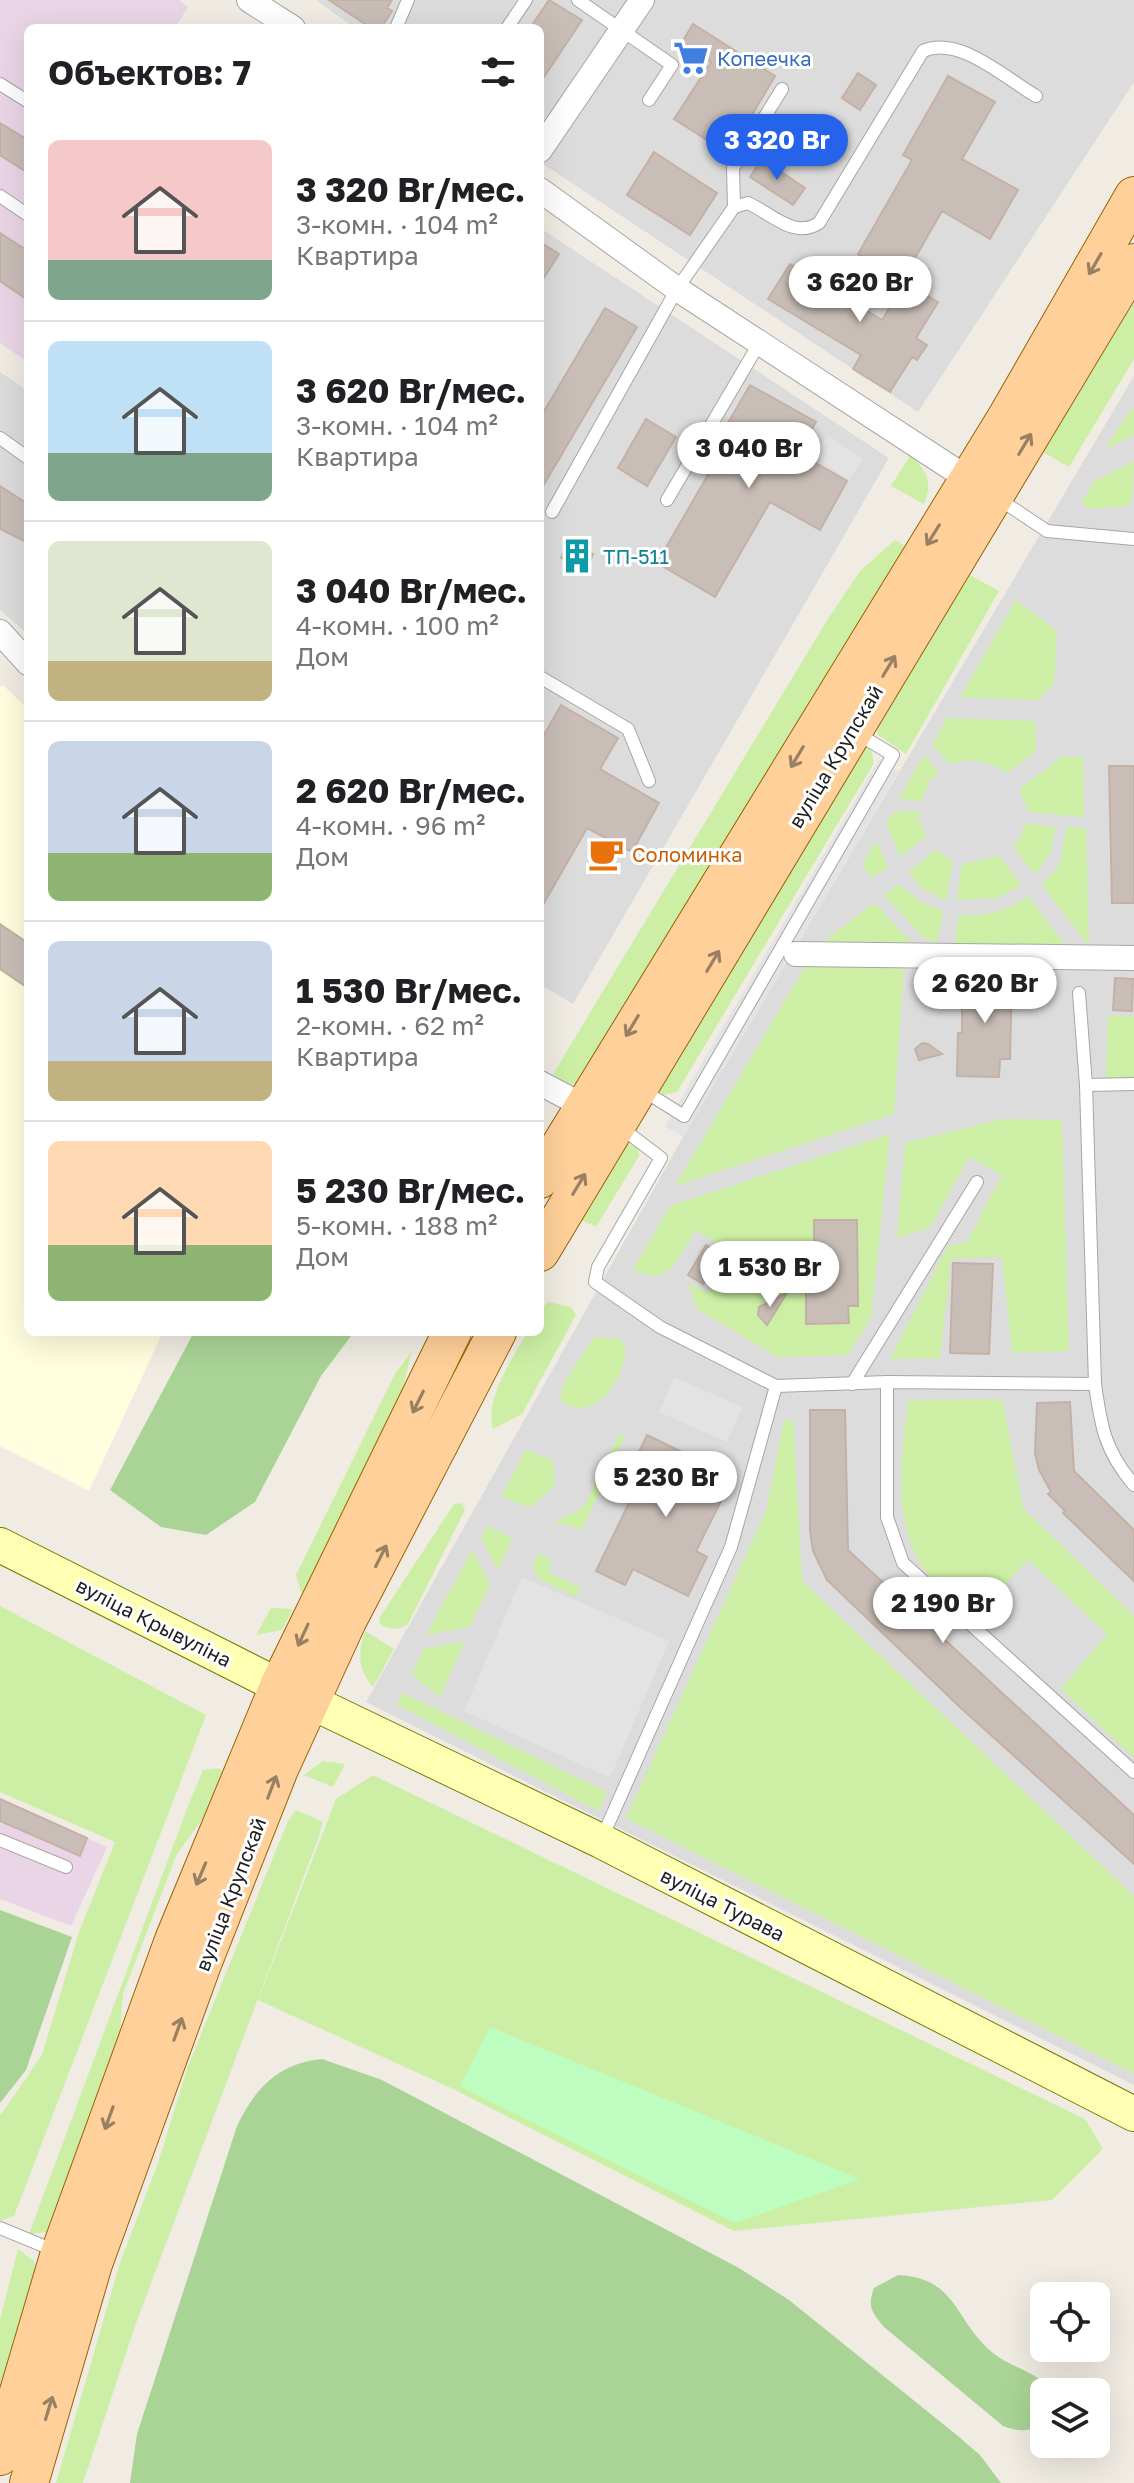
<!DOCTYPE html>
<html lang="ru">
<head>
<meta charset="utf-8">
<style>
  :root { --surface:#fff; --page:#f6f6f6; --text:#202124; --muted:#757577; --line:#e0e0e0; --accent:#2563eb }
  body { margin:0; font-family:"Golos Text",sans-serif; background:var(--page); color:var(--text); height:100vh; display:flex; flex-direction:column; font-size:30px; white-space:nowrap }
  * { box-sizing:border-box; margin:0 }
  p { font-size:26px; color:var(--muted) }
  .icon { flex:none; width:44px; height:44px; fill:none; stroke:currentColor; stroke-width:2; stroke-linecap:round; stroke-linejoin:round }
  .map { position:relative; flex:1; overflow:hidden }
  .drawer { position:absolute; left:24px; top:24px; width:520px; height:1312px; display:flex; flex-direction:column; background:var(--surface); border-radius:12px; box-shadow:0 8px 32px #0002 }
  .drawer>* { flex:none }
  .fabs { position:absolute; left:1030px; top:2282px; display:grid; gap:16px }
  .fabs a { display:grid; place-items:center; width:80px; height:80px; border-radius:12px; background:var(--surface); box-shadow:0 8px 32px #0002; font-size:40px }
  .price { position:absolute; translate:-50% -68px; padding:0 18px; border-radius:28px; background:#fff; color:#222; font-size:26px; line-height:52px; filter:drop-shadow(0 2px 4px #0008) }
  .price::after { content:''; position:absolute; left:50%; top:48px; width:24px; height:18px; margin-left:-12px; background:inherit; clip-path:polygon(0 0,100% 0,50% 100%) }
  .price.on { background:var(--accent); color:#fff }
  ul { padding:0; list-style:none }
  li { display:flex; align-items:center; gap:24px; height:200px; padding:0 24px }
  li+li { border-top:2px solid var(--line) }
  li span { display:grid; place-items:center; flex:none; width:224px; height:160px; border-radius:12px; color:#555 }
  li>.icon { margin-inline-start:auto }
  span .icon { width:96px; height:96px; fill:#fffc; stroke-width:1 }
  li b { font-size:34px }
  h2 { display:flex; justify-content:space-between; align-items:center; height:96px; padding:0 24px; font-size:34px }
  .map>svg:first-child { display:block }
</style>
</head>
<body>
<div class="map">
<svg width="1134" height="2483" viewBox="0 0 1134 2483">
  <rect width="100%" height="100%" fill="#f0ece4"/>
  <g fill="#dddcdc">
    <path d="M 316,0 L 1134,0 L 1134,82 L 918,412 L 540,162 L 540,28 L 355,28 Z"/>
    <path d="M 540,228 L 889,458 L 573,1004 L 540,984 Z"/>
    <path d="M 0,372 L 28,391 L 28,634 L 0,610 Z"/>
    <path d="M 1134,376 L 1134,2085 L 366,1702 L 683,1137 Z"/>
  </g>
  <g fill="#ead5e7">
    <path d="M 0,0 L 179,0 L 188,7 L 175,28 L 28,28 L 28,362 L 0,343 Z"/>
    <path d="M 0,1799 L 107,1847 L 71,1926 L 0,1899 Z"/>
  </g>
  <path fill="#fffede" d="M 4,686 L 28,709 L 28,1332 L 163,1332 L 89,1491 L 0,1446 L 0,687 Z"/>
  <g fill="#ccefa5">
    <path d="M 1134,294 L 1134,359 L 1069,467 L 1039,450 Z"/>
    <path d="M 1131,409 L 1134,409 L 1134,435 L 1105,449 Z"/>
    <path d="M 910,456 C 927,469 933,483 924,504 L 891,486 Z"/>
    <path d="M 1134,461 L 1132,501 L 1128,506 L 1087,509 L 1081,500 L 1087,496 L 1092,482 Z"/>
    <path d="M 895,540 L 904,545 L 902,557 L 580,1083 L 569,1085 L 553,1074 L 826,622 L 860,571 Z"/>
    <path d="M 970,575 L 999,591 L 906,754 L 878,735 L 876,721 Z"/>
    <path d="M 1016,600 L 1057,631 L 1054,683 L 1038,700 L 960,697 Z"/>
    <path d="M 947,718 L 1035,721 L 1036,751 L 1008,773 C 989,762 972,756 950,764 L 932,745 Z"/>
    <path d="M 863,748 L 871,748 L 874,763 L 677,1092 L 663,1095 L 659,1090 Z"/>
    <path d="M 924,755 L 939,772 L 930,780 L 921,802 L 899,798 Z"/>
    <path d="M 1062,757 L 1083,757 L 1084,817 L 1029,812 L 1019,789 Z"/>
    <path d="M 895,811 L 920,812 L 919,820 L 926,836 L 900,857 L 886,822 Z"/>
    <path d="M 1025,823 L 1056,827 L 1050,853 L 1035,875 L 1013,846 L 1019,841 Z"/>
    <path d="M 1067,827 L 1086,828 L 1089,946 L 1042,885 L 1059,865 Z"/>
    <path d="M 876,841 L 888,867 L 872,878 L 862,865 Z"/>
    <path d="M 936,850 L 953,861 L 946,901 L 922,888 L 908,872 Z"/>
    <path d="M 999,856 L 1022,885 L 996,898 L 957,900 L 962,864 Z"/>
    <path d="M 898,884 L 920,901 L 943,911 L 937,944 L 922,936 L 884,895 Z"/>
    <path d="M 1028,896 L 1069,950 L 954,950 L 959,915 C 985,916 1007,912 1028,896 Z"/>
    <path d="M 874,903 L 914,945 L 814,949 Z"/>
    <path d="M 904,964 L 894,1114 L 675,1186 L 806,965 Z"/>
    <path d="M 1108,1016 L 1134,1016 L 1134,1079 L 1106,1078 Z"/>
    <path d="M 1003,1119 L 1062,1120 L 1069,1351 L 1012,1353 L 1002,1257 L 951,1259 L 940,1358 L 890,1359 L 948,1246 L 967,1242 L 1002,1175 L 969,1157 L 930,1228 L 897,1238 L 905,1143 Z"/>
    <path d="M 890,1134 L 871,1318 L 848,1355 L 777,1357 L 697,1309 L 688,1283 L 708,1293 L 732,1252 L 696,1231 L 671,1269 L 655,1277 L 633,1270 L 670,1206 Z"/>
    <path d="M 625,1143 L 638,1147 L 639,1156 L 596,1227 L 581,1220 Z"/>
    <path d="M 548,1302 L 571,1307 L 576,1315 L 522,1414 L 493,1429 C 484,1398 513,1359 527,1332 L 540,1332 L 540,1310 Z"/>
    <path d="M 594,1337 L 619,1339 L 625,1345 C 627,1377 595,1427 560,1400 L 563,1384 Z"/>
    <path d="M 412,1351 L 398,1407 L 302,1595 L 296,1575 L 395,1374 Z"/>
    <path d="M 1002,1399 L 1023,1508 L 1134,1616 L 1134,1758 L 1061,1689 L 1107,1634 L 1028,1560 L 978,1612 C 962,1599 935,1585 924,1569 C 890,1519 902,1455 908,1400 Z"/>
    <path d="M 793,1420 L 802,1581 L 1134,1896 L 1134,2074 L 626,1818 L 766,1511 L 784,1421 Z"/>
    <path d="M 619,1435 L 625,1437 L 582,1530 L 555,1522 L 584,1507 Z"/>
    <path d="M 526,1450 L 554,1461 L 554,1487 L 530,1507 L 501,1497 Z"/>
    <path d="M 462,1503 L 465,1510 L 408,1624 C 398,1631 388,1630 379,1623 L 380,1617 L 454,1504 Z"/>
    <path d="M 487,1526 L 512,1538 L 498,1571 L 481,1537 Z"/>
    <path d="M 472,1550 L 490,1584 L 470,1627 L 426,1635 Z"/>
    <path d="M 538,1553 L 552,1560 L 548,1572 L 580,1587 L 576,1597 L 539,1579 L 533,1567 Z"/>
    <path d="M 0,1606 L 206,1715 L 14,2216 L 0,2221 L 0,2116 L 42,2055 L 79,1932 L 115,1842 L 0,1792 Z"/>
    <path d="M 271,1608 L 293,1609 L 282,1630 L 256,1635 Z"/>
    <path d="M 365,1631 L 394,1649 L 373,1687 C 357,1668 358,1654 365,1631 Z"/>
    <path d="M 465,1641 L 440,1697 L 412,1675 L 423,1649 Z"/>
    <path d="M 403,1693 L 607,1792 L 598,1811 L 396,1704 Z"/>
    <path d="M 323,1761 L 345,1764 L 333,1787 L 304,1775 Z"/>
    <path d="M 219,1768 L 224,1773 L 208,1811 L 177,1854 L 123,1994 L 120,2034 L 55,2220 L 47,2232 L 29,2234 L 188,1806 L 203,1770 Z"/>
    <path d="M 373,1775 L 1085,2119 L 1103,2149 L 1052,2200 L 734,2231 L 451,2088 L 258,2000 L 336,1799 Z"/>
    <path d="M 296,1810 L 323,1822 L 318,1839 L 135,2326 L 83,2483 L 56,2483 L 120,2263 L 158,2163 L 188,2066 L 288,1821 Z"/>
    <path d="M 18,2249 L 34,2261 L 37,2277 L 0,2398 L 0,2320 Z"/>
  </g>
  <g fill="#a9d495">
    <path d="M 194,1332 L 354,1332 L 321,1376 L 255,1502 L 206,1535 L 161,1527 L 110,1490 Z"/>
    <path d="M 0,1910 L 72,1937 L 26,2070 L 0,2103 Z"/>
    <path d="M 322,2059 L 382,2080 L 739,2268 L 789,2300 L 958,2436 L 980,2455 L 1001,2483 L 130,2483 L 137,2434 L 237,2126 C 255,2088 279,2063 322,2059 Z"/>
    <path d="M 898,2275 C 958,2278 954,2321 993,2353 C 1009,2366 1030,2370 1046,2384 L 1048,2392 L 1044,2392 L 1044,2421 C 1030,2433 1020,2432 1003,2426 L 884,2327 C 872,2313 867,2306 874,2288 Z"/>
  </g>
  <path fill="#bdfec0" d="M 490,2027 L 860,2179 L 735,2223 L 460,2086 Z"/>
  <g fill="#e3e3e3">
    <path d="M 827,435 L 863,459 L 849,480 L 813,455 Z"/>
    <path d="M 879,760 L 899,771 L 683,1137 L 665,1126 Z"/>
    <path d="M 674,1377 L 742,1407 L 727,1442 L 659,1412 Z"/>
    <path d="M 522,1577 L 669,1641 L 610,1778 L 464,1711 Z"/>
  </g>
  <g fill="#c9beb7" stroke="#c4b1a5" stroke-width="2">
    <path d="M 329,0 L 392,0 L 387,8 L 392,11 L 381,28 L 371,28 Z"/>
    <path d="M 549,0 L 582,20 L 540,83 L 540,28 L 530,28 Z"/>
    <path d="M 693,24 L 775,76 L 729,154 L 674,119 L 711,62 L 681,44 Z"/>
    <path d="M 858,73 L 876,85 L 860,110 L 842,98 Z"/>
    <path d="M 948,76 L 995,102 L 962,159 L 1018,190 L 990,239 L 942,211 L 903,279 L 858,254 L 912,160 L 903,155 Z"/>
    <path d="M 0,123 L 28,140 L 28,173 L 0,155 Z"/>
    <path d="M 654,152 L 717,193 L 690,235 L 627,195 Z"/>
    <path d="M 762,159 L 805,188 L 793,205 L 750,177 Z"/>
    <path d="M 0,233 L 28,251 L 28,300 L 0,281 Z"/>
    <path d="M 540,242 L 559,254 L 540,284 Z"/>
    <path d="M 790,264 L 882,320 L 905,283 L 938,302 L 916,338 L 927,345 L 917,360 L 912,357 L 890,392 L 853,369 L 861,355 L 768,299 Z"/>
    <path d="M 605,308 L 637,327 L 540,491 L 540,418 Z"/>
    <path d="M 750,385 L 816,422 L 798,453 L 847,481 L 820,530 L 770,502 L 715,597 L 657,563 L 712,468 L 704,464 Z"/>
    <path d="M 646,419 L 676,437 L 647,486 L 618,468 Z"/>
    <path d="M 0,486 L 28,504 L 28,543 L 0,529 Z"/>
    <path d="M 568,542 L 593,554 L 586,570 L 561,558 Z"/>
    <path d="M 561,705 L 618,738 L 600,769 L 659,803 L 632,852 L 587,828 L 540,910 L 540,742 Z"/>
    <path d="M 1109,766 L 1134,766 L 1134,903 L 1112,903 Z"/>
    <path d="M 0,924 L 28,943 L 28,988 L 0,969 Z"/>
    <path d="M 968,972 L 1012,973 L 1010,1059 L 1000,1059 L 999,1077 L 957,1076 L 958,1033 L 962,1033 L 962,996 L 967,996 Z"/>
    <path d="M 1115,978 L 1133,979 L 1132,1011 L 1113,1010 Z"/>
    <path d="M 922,1043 L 928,1044 L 942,1054 L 919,1060 L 915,1049 Z"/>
    <path d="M 814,1220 L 857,1220 L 858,1306 L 848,1306 L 849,1323 L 806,1324 L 806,1281 L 810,1281 L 809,1243 L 814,1244 Z"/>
    <path d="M 706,1245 L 720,1255 L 703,1284 L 688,1275 Z"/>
    <path d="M 953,1263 L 993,1264 L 989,1354 L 950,1353 Z"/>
    <path d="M 787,1293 L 767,1325 L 758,1315 L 759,1307 Z"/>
    <path d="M 1070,1402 L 1074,1471 L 1134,1530 L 1134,1581 L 1063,1513 L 1065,1511 L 1048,1494 L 1051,1492 L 1039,1470 L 1035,1453 L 1037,1403 Z"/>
    <path d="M 810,1410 L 845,1410 L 848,1550 L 1134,1815 L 1134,1864 L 962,1709 L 827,1580 L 813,1551 L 810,1530 Z"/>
    <path d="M 647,1435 L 733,1477 L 696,1551 L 707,1557 L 688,1596 L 633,1569 L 625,1585 L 596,1571 L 644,1472 L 632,1466 Z"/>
    <path d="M 0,1799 L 87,1838 L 80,1856 L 0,1821 Z"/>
  </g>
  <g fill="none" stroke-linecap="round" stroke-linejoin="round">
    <g stroke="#a6a6a6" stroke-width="14">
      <g id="lane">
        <path d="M 578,0 L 672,65 L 649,100"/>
        <path d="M 396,28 L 408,0"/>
        <path d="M 507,28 L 526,0"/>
        <path d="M 0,84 L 27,101"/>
        <path d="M 0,196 L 28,215"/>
        <path d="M 734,207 L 733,168 L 782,89"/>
        <path d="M 0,438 L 28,458"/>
        <path d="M 999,499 L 1047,531 L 1134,539"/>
        <path d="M 667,500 L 760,342"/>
        <path d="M 552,512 L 677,289 L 734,207 L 748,203 C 772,214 794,239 819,223 L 923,51 C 959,35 1005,78 1036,96"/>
        <path d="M 540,677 L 628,729 L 649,781"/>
        <path d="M 1079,993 L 1086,1085 L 1095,1384 C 1101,1427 1105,1451 1134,1485"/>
        <path d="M 1086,1085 L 1134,1084"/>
        <path d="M 644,1091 L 684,1116 L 893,755 L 858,734"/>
        <path d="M 619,1126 L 661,1158 L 598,1267 L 595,1282 L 660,1327 L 776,1386 L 887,1382 L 1095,1384"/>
        <path d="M 887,1382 L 887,1517 L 903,1563 L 1134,1772"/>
        <path d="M 852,1384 L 977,1182"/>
        <path d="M 602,1838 L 731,1547 L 776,1386"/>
        <path d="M 0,1840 L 66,1867"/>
        <path d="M 0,2228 L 56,2251"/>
      </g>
    </g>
    <g stroke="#a6a6a6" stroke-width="26">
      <g id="street">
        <path d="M 249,0 L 293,28"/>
        <path d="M 540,150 L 642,0"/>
        <path d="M 540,190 L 677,289 L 979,486"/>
        <path d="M 0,632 L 28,663"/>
        <path d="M 796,954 L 1134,958"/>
        <path d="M 540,1083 L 595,1112"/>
      </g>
    </g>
    <g stroke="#727b00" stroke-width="36">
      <path id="secondary" d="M 0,1545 L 309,1701 L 601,1841 L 1134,2114"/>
    </g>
    <g stroke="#996200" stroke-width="40">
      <g id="primary">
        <path d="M 540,1179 L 1007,417 L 1134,196"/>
        <path d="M 540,1252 L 1134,263"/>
        <path d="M 0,2456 L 60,2253 L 174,1940 L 280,1684 L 452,1332"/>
        <path d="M 29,2483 L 93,2264 L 202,1964 L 279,1769 L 347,1621 L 497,1332"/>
      </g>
    </g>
    <use href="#lane" stroke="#fff" stroke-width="12"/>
    <use href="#street" stroke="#fff" stroke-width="24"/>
    <use href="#secondary" stroke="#feffb3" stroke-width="34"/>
    <use href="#primary" stroke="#ffd09a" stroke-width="38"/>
  </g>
  <defs><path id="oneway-shaft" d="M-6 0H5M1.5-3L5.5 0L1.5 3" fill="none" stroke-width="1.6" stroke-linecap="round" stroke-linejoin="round" transform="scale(2)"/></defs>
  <g stroke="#9a8063">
    <use href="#oneway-shaft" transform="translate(1095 264) rotate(120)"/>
    <use href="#oneway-shaft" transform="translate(1025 444) rotate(-59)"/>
    <use href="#oneway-shaft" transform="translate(933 535) rotate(122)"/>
    <use href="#oneway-shaft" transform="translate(889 666) rotate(-59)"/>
    <use href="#oneway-shaft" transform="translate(797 757) rotate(121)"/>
    <use href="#oneway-shaft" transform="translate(713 961) rotate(-59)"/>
    <use href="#oneway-shaft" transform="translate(632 1026) rotate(121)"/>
    <use href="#oneway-shaft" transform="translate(579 1184) rotate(-59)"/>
    <use href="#oneway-shaft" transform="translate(418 1402) rotate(116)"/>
    <use href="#oneway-shaft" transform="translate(381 1556) rotate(-63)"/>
    <use href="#oneway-shaft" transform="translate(303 1635) rotate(115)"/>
    <use href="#oneway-shaft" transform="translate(272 1787) rotate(-69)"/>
    <use href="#oneway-shaft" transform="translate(201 1874) rotate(113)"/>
    <use href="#oneway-shaft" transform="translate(178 2029) rotate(-70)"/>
    <use href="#oneway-shaft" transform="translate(109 2118) rotate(110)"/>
    <use href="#oneway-shaft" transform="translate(49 2408) rotate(-73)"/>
  </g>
  <defs>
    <g id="supermarket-bare" transform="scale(2.76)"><path d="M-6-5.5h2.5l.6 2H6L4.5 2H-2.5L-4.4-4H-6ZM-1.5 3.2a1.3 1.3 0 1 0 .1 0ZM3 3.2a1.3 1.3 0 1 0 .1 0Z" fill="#3f7fe0" stroke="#fff" stroke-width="2.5" paint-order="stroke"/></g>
    <g id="building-bare" transform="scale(2.76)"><path d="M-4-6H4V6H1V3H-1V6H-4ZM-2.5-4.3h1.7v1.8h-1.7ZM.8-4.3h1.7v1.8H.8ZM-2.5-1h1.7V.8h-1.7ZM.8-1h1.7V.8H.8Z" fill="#0f9aa8" stroke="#fff" stroke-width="2.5" paint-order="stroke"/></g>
    <g id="cafe-bare" transform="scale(2.76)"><path d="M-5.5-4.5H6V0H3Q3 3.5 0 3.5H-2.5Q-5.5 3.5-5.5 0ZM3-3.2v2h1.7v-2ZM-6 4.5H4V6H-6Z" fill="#e8710a" stroke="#fff" stroke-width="2.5" paint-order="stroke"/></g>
  </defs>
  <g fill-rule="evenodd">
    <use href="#supermarket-bare" x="691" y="58"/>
    <use href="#building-bare" x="577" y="556"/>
    <use href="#cafe-bare" x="606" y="854"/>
  </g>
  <g text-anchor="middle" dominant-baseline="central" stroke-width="6" stroke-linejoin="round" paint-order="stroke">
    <g font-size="20" fill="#366cbe" stroke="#fff" text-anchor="start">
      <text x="717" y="58">Копеечка</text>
    </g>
    <g font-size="20" fill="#0d838f" stroke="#fff" text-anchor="start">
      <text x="603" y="556">ТП-511</text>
    </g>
    <g font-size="20" fill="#1f1f1f" stroke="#fff">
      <text transform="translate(835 756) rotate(-59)">вуліца Крупскай</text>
      <text transform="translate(154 1622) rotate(27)">вуліца Крывуліна</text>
      <text transform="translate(230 1894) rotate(-69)">вуліца Крупскай</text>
      <text transform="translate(723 1904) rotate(27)">вуліца Турава</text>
    </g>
    <g font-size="20" fill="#c56008" stroke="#fff" text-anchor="start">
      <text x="632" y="854">Соломинка</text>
    </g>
  </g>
</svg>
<div class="fabs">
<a><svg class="icon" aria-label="locate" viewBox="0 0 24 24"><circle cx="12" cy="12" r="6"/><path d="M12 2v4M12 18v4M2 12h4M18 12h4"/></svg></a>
<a><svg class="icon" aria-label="layers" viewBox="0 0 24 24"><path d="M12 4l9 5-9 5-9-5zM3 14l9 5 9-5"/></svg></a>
</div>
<b class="price on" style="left:777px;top:182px">3 320 Br</b>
<b class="price" style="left:860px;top:324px">3 620 Br</b>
<b class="price" style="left:749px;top:490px">3 040 Br</b>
<b class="price" style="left:985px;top:1025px">2 620 Br</b>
<b class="price" style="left:770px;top:1309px">1 530 Br</b>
<b class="price" style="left:666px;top:1519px">5 230 Br</b>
<b class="price" style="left:943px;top:1645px">2 190 Br</b>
<section class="drawer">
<h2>Объектов: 7<svg class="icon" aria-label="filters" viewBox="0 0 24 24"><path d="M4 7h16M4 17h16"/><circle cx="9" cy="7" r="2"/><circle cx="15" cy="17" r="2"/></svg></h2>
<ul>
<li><span style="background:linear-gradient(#f6c9c9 75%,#7fa58c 0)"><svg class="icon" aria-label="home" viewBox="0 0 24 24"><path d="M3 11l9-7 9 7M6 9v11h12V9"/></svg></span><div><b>3 320 Br/мес.</b><p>3-комн. · 104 m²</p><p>Квартира</p></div></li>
<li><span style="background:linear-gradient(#bfe0f5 70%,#7fa58c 0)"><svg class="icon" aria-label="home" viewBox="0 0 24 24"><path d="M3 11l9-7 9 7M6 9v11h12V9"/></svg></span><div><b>3 620 Br/мес.</b><p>3-комн. · 104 m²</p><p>Квартира</p></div></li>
<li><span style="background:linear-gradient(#dfe7d0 75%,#c2b280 0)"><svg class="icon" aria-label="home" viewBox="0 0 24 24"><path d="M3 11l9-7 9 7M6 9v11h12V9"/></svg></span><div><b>3 040 Br/мес.</b><p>4-комн. · 100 m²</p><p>Дом</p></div></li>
<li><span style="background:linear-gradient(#c9d6e8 70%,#8fb573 0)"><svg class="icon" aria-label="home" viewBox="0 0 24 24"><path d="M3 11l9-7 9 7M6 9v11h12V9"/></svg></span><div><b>2 620 Br/мес.</b><p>4-комн. · 96 m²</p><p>Дом</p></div></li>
<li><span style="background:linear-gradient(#c9d6e8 75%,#c2b280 0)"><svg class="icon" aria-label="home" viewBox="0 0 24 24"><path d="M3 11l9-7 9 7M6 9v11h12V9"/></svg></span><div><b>1 530 Br/мес.</b><p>2-комн. · 62 m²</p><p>Квартира</p></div></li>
<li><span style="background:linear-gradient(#ffd9b3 65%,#8fb573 0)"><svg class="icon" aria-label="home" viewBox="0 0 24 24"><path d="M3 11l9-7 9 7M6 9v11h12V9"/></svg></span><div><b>5 230 Br/мес.</b><p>5-комн. · 188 m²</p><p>Дом</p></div></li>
</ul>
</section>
</div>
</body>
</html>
